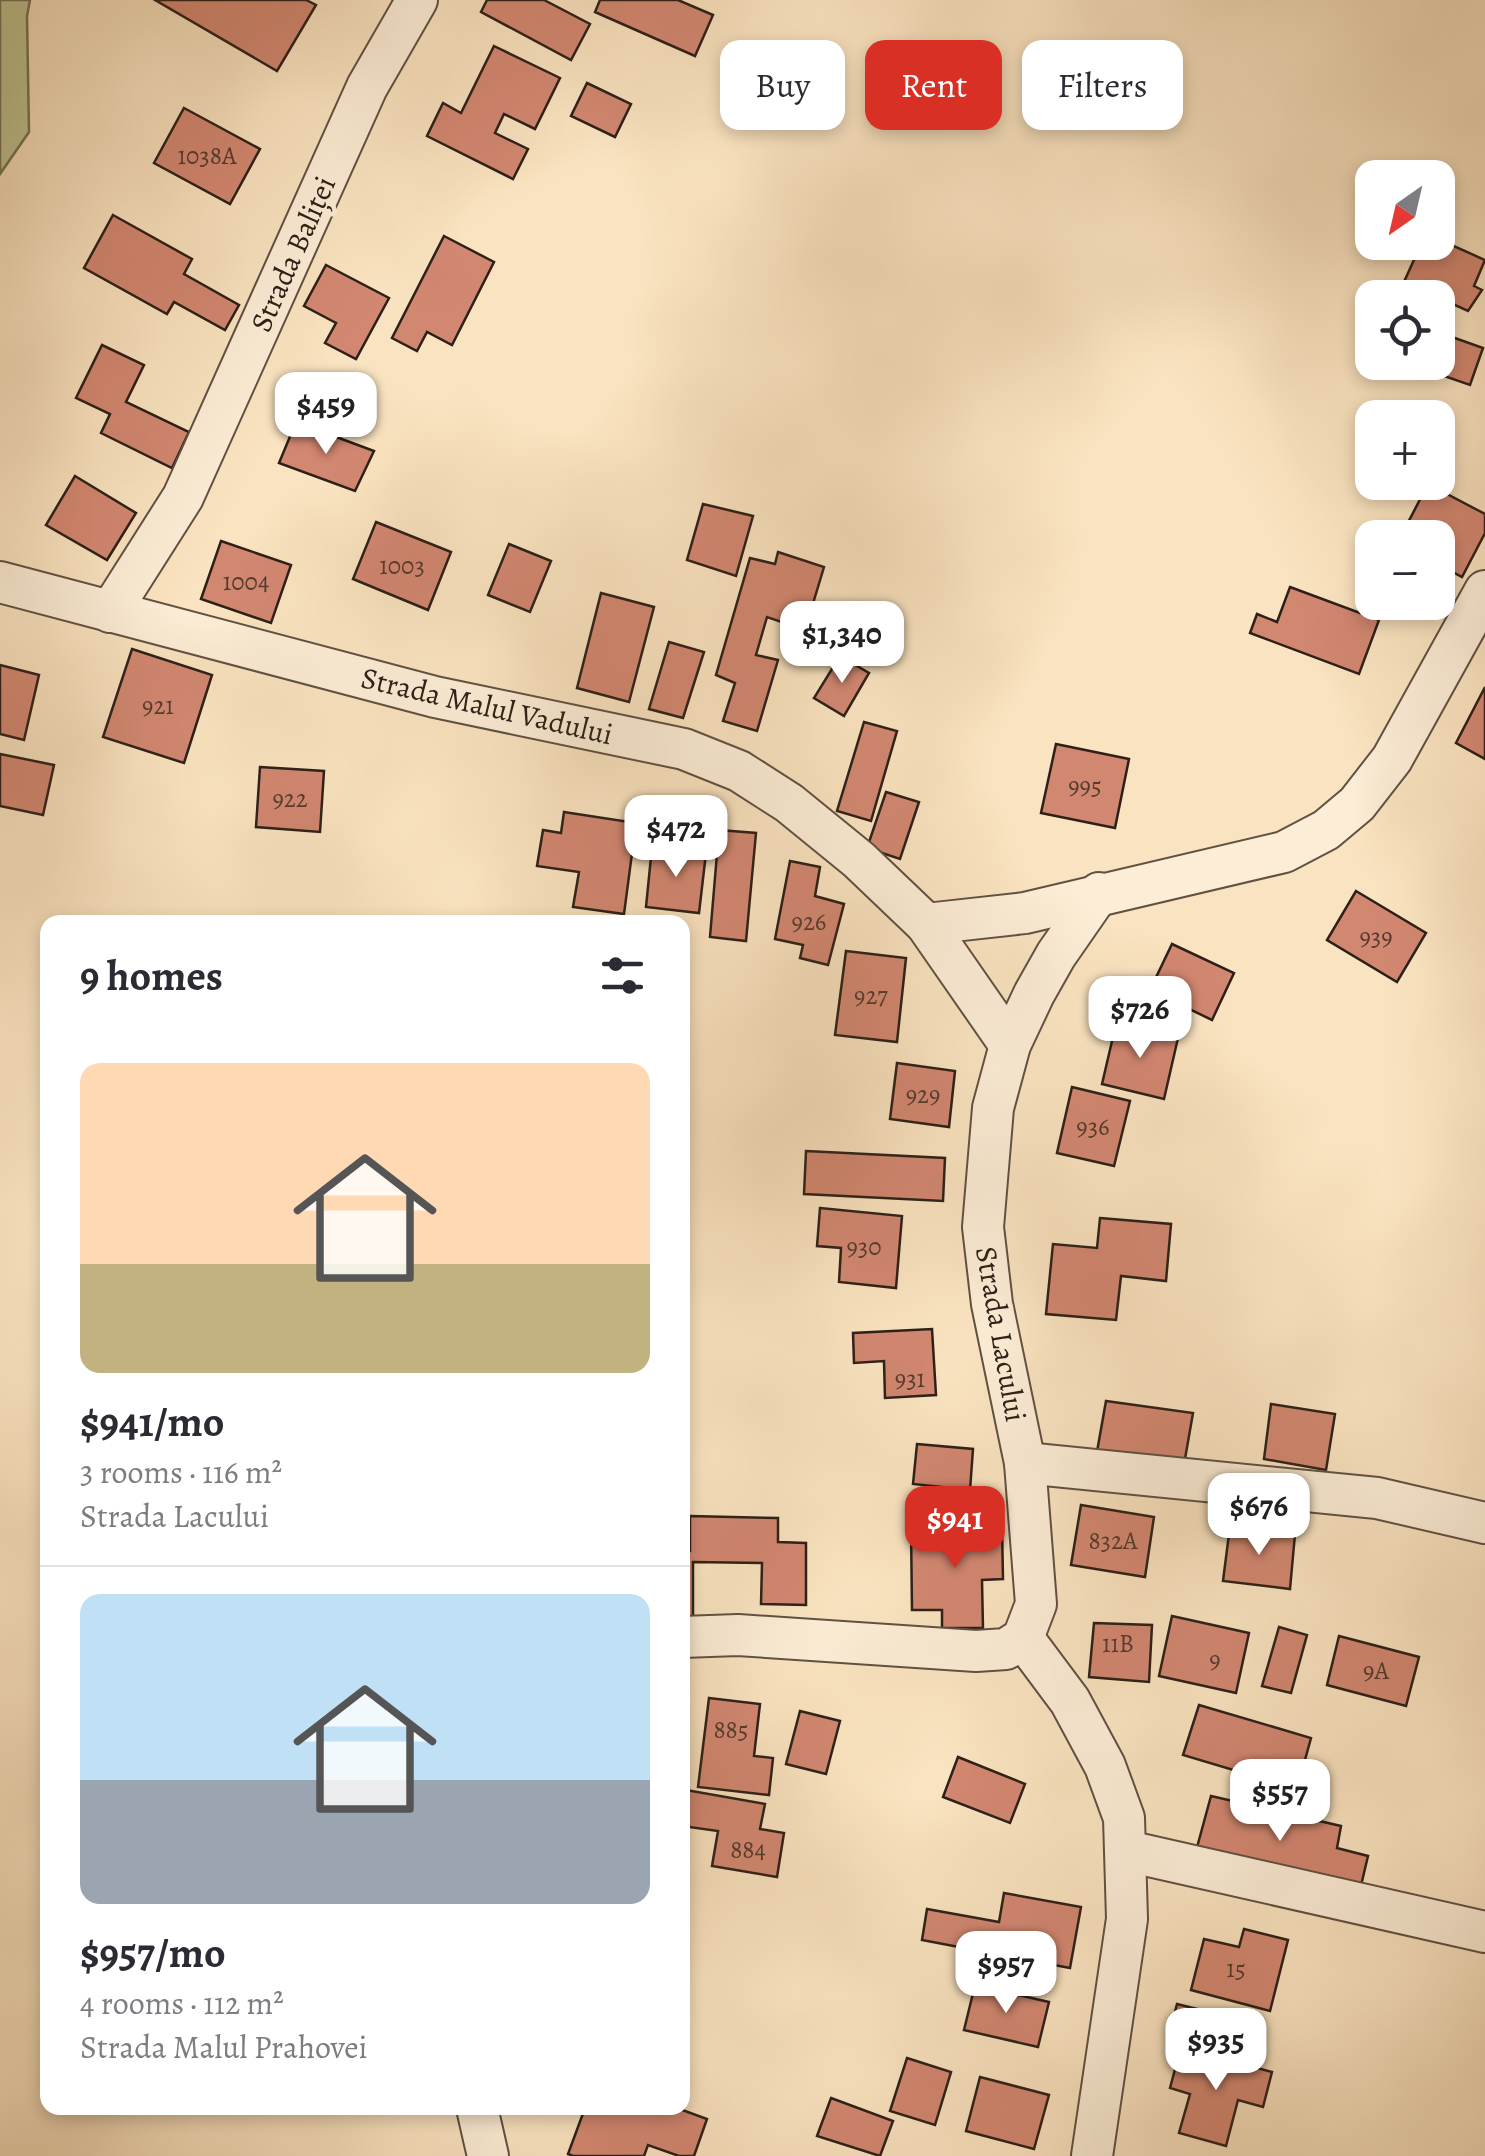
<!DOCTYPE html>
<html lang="en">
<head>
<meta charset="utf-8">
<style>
  :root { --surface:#fff; --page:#f7f7f7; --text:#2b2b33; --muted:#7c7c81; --line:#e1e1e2; --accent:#d93025 }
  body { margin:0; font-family:Alegreya,serif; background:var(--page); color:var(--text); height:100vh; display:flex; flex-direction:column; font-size:38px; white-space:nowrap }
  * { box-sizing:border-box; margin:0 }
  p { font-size:32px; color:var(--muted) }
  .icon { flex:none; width:55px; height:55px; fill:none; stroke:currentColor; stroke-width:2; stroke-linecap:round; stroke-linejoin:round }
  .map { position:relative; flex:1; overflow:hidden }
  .side { position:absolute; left:40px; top:915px; width:650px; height:1200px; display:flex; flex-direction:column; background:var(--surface); border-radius:20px; box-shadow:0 5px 15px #0003 }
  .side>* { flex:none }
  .top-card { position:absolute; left:720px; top:40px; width:615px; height:90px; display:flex; gap:20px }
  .needle { width:65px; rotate:214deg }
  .tools { position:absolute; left:1355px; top:160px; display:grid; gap:20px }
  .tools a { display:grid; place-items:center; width:100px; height:100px; border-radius:20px; background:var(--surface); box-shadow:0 5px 15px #0003; font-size:50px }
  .price { position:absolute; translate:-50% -85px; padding:0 22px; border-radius:20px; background:#fff; color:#222; font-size:32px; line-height:65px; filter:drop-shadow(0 2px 5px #0008) }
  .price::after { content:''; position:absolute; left:50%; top:60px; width:30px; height:22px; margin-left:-15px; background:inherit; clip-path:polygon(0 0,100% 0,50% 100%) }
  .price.selected { background:var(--accent); color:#fff }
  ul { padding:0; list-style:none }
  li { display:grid; align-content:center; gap:20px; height:530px; padding:0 40px }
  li+li { border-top:2px solid var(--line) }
  li span { display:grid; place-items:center; height:310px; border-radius:20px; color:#555 }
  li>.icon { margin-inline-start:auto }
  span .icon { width:180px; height:180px; fill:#fffc; stroke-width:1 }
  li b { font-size:42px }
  h2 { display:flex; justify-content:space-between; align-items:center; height:120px; padding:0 40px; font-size:42px }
  .chip { padding:0 35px; border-radius:20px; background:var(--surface); box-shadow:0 5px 15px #0003; font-size:35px; line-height:90px }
  .chip.selected { background:var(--accent); color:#fff }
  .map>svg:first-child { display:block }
</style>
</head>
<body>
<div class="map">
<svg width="1485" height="2156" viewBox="0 0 1485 2156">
  <rect width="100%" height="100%" fill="#fae3c0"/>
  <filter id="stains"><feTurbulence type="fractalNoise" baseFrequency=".002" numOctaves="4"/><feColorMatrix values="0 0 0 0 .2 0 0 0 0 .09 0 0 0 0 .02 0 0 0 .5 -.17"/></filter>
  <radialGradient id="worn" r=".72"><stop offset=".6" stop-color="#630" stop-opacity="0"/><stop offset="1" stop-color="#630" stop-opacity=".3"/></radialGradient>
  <path fill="#bec492" stroke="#757255" stroke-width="2.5" d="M 0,0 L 30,0 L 27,16 L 29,132 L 0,174 Z"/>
  <g fill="#d28771" stroke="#2c2018" stroke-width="2.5">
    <path d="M 155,0 L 306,0 L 316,5 L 277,71 Z"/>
    <path d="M 487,0 L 544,0 L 590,24 L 571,60 L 481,12 Z"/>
    <path d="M 600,0 L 678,0 L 713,15 L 695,56 L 595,12 Z"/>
    <path d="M 494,46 L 560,78 L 535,129 L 504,114 L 495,133 L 528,149 L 513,179 L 427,136 L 443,103 L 461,113 Z"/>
    <path d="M 587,83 L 631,104 L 615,137 L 571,116 Z"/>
    <path d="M 184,108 L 260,149 L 230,204 L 154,163 Z"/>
    <path d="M 113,215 L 192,259 L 184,274 L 239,305 L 225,330 L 174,302 L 167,314 L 84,268 Z"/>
    <path d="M 444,236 L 494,262 L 452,345 L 427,332 L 417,351 L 392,338 Z"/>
    <path d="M 1438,239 L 1485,260 L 1474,286 L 1482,290 L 1468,311 L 1404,282 L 1422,242 L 1438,242 Z"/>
    <path d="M 326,265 L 389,298 L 356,359 L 325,343 L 336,323 L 304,306 Z"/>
    <path d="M 1438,332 L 1483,348 L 1470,385 L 1418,367 L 1419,362 L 1438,362 Z"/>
    <path d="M 102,345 L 144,365 L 126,402 L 189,432 L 172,468 L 101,433 L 110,414 L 76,398 Z"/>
    <path d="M 296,422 L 374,451 L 355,491 L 279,463 Z"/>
    <path d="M 75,476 L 136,513 L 107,560 L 46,525 Z"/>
    <path d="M 1428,484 L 1485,514 L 1485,533 L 1462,577 L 1438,564 L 1438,538 L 1400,538 Z"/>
    <path d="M 703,504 L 753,516 L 736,576 L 687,560 Z"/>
    <path d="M 376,522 L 451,552 L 428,610 L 353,579 Z"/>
    <path d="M 221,541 L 291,565 L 271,623 L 201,599 Z"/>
    <path d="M 509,544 L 551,561 L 530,612 L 488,595 Z"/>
    <path d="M 778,552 L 824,567 L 805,630 L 767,617 L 756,655 L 778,660 L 757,731 L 723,721 L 735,683 L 716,675 L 750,558 L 775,564 Z"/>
    <path d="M 1290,587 L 1379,620 L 1359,674 L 1250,633 L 1257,614 L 1277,622 Z"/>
    <path d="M 601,593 L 654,607 L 629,702 L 577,688 Z"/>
    <path d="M 669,642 L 704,652 L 683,718 L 649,709 Z"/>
    <path d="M 132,649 L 212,675 L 184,763 L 103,737 Z"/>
    <path d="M 840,656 L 869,673 L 844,716 L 814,698 Z"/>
    <path d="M 0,665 L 39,675 L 24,740 L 0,734 Z"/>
    <path d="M 1485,687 L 1485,759 L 1456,743 Z"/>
    <path d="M 864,722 L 897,731 L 871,821 L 837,811 Z"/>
    <path d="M 1056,744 L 1129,759 L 1115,828 L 1041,813 Z"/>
    <path d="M 0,754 L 54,765 L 43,815 L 0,806 Z"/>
    <path d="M 260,767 L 324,771 L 320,832 L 256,827 Z"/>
    <path d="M 886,792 L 919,802 L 900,859 L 867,848 Z"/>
    <path d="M 564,812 L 636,823 L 624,914 L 573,907 L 579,872 L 537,866 L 543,830 L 561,833 Z"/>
    <path d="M 719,830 L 756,833 L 746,941 L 710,937 Z"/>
    <path d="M 652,847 L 706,853 L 699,913 L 646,907 Z"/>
    <path d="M 790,861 L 820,867 L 815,896 L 844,904 L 828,965 L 800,958 L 803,945 L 775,939 Z"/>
    <path d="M 1356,891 L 1426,933 L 1397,982 L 1327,940 Z"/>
    <path d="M 1172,944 L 1234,973 L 1212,1020 L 1150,990 Z"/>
    <path d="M 846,951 L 906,958 L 897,1042 L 835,1035 Z"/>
    <path d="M 1116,1024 L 1178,1038 L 1164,1099 L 1102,1084 Z"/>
    <path d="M 897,1063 L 955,1071 L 949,1127 L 890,1119 Z"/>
    <path d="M 1072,1087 L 1130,1101 L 1114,1166 L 1057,1153 Z"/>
    <path d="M 806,1151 L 945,1158 L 943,1201 L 804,1194 Z"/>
    <path d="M 820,1208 L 902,1216 L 896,1288 L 839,1282 L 841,1248 L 817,1246 Z"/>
    <path d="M 1100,1218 L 1171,1224 L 1166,1281 L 1121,1276 L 1116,1320 L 1046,1314 L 1053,1244 L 1097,1248 Z"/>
    <path d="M 932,1329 L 936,1395 L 885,1398 L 884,1361 L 854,1363 L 853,1333 Z"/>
    <path d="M 1106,1401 L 1193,1413 L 1182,1476 L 1095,1463 Z"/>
    <path d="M 1271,1404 L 1335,1414 L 1326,1470 L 1264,1459 Z"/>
    <path d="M 917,1444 L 973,1449 L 970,1490 L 913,1484 Z"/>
    <path d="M 1081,1505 L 1154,1517 L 1145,1577 L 1071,1565 Z"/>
    <path d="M 690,1516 L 778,1518 L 778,1542 L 806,1543 L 806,1605 L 761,1604 L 762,1563 L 693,1562 L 693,1620 L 682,1620 L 682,1551 L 690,1551 Z"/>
    <path d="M 1002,1526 L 1003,1579 L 982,1580 L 983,1628 L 942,1628 L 942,1610 L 912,1610 L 911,1527 Z"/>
    <path d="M 1230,1526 L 1295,1534 L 1290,1589 L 1223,1581 Z"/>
    <path d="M 1172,1616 L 1249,1633 L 1236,1693 L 1159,1676 Z"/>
    <path d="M 1094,1623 L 1152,1625 L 1149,1682 L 1089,1677 Z"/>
    <path d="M 1279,1627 L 1307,1635 L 1291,1693 L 1262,1686 Z"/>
    <path d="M 1339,1636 L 1419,1657 L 1406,1706 L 1327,1685 Z"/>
    <path d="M 709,1698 L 760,1704 L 754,1756 L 773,1758 L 769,1795 L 698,1787 Z"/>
    <path d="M 1199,1705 L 1311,1738 L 1297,1789 L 1183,1755 Z"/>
    <path d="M 800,1711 L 840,1721 L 826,1774 L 786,1764 Z"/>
    <path d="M 958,1757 L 1025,1784 L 1010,1823 L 943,1797 Z"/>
    <path d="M 686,1790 L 765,1804 L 760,1829 L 784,1833 L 777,1877 L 712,1866 L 718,1831 L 682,1826 Z"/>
    <path d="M 1211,1796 L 1341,1826 L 1337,1848 L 1368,1856 L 1359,1894 L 1196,1851 Z"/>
    <path d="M 1004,1893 L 1081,1907 L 1070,1968 L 922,1940 L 927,1909 L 999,1922 Z"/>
    <path d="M 1244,1929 L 1288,1940 L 1270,2011 L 1191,1990 L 1204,1939 L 1239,1947 Z"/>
    <path d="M 975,1985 L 1049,2002 L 1038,2047 L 964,2030 Z"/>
    <path d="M 1177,2004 L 1237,2019 L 1235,2026 L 1261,2033 L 1256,2053 L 1234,2047 L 1233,2053 L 1193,2043 L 1196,2034 L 1171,2027 Z"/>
    <path d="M 1181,2047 L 1272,2072 L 1263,2107 L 1238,2100 L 1226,2146 L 1179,2133 L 1190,2094 L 1170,2088 Z"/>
    <path d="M 907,2058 L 951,2072 L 935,2125 L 890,2111 Z"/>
    <path d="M 980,2077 L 1049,2095 L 1034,2149 L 966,2131 Z"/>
    <path d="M 831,2098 L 893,2121 L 880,2156 L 817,2136 Z"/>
    <path d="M 585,2108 L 677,2108 L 707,2119 L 694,2156 L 679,2156 L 648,2145 L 644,2156 L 573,2156 L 568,2154 Z"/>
  </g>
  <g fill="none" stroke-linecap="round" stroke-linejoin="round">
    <g stroke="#605142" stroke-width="44">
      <g id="minor">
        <path d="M 0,582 L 435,697 L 684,749 L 739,771 L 789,803 L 859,860 L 926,924 L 1010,1045"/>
        <path d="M 110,612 L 183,497 L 367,87 L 417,0"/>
        <path d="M 926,924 L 1025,913 L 1284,852 L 1326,830 L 1357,804 L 1392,759 L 1485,591"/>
        <path d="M 1025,1463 L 1377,1498 L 1485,1523"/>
        <path d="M 682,1637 L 738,1635 L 976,1651 L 1006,1649 L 1023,1638 L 1036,1604 L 1025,1463 L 992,1304 L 983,1227 L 993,1108 L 1010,1045 L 1034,994 L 1056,955 L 1099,893"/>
        <path d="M 1023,1638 L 1070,1701 L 1105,1766 L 1124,1818 L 1127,1919 L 1092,2156"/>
        <path d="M 1127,1851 L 1485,1932"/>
        <path d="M 477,2108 L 488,2156"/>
      </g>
    </g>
    <use href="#minor" stroke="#fcedd6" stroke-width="40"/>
  </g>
  <g text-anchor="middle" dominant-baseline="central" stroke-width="9" stroke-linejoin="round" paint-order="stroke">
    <g font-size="25" fill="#563a2e">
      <text x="207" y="156">1038A</text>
      <text x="402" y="566">1003</text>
      <text x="246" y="582">1004</text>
      <text x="158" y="706">921</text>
      <text x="1085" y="786">995</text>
      <text x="290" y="799">922</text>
      <text x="809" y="922">926</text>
      <text x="1376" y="937">939</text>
      <text x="871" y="996">927</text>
      <text x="923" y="1095">929</text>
      <text x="1093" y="1127">936</text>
      <text x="864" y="1247">930</text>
      <text x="910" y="1379">931</text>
      <text x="1113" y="1541">832A</text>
      <text x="1118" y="1644">11B</text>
      <text x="1215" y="1660">9</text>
      <text x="1376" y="1671">9A</text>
      <text x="731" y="1730">885</text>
      <text x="748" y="1850">884</text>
      <text x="1236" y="1969">15</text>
    </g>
    <g font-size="30" fill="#2c2018" stroke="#fcedd6">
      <text transform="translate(293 254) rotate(-66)">Strada Baliței</text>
      <text transform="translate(487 706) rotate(13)">Strada Malul Vadului</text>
      <text transform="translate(1001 1334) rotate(80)">Strada Lacului</text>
    </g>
  </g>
  <rect width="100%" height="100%" filter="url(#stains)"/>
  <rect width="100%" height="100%" fill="url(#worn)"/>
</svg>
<div class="tools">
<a><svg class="needle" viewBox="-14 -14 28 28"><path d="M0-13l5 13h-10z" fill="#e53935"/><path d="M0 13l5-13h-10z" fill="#7c7c81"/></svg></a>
<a><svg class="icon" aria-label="locate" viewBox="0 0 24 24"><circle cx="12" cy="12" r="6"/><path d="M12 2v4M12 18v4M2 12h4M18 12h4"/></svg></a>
<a>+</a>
<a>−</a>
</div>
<b class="price" style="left:326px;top:457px">$459</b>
<b class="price" style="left:842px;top:686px">$1,340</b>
<b class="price" style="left:676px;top:880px">$472</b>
<b class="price" style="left:1140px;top:1061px">$726</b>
<b class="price" style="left:1259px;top:1558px">$676</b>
<b class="price selected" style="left:955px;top:1571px">$941</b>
<b class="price" style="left:1280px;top:1844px">$557</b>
<b class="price" style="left:1006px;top:2016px">$957</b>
<b class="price" style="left:1216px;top:2093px">$935</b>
<div class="top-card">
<a class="chip">Buy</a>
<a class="chip selected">Rent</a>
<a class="chip">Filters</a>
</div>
<section class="side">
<h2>9 homes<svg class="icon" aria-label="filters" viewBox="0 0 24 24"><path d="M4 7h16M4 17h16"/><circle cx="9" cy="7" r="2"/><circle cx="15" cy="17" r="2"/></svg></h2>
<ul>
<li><span style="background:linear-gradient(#ffd9b3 65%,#c2b280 0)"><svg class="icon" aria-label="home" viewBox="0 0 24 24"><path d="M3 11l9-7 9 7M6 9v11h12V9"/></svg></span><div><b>$941/mo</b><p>3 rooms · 116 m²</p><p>Strada Lacului</p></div></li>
<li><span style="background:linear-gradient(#bfe0f5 60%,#9aa5b1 0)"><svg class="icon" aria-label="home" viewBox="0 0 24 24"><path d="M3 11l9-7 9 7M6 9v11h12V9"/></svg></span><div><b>$957/mo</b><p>4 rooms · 112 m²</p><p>Strada Malul Prahovei</p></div></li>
</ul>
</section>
</div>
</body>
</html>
